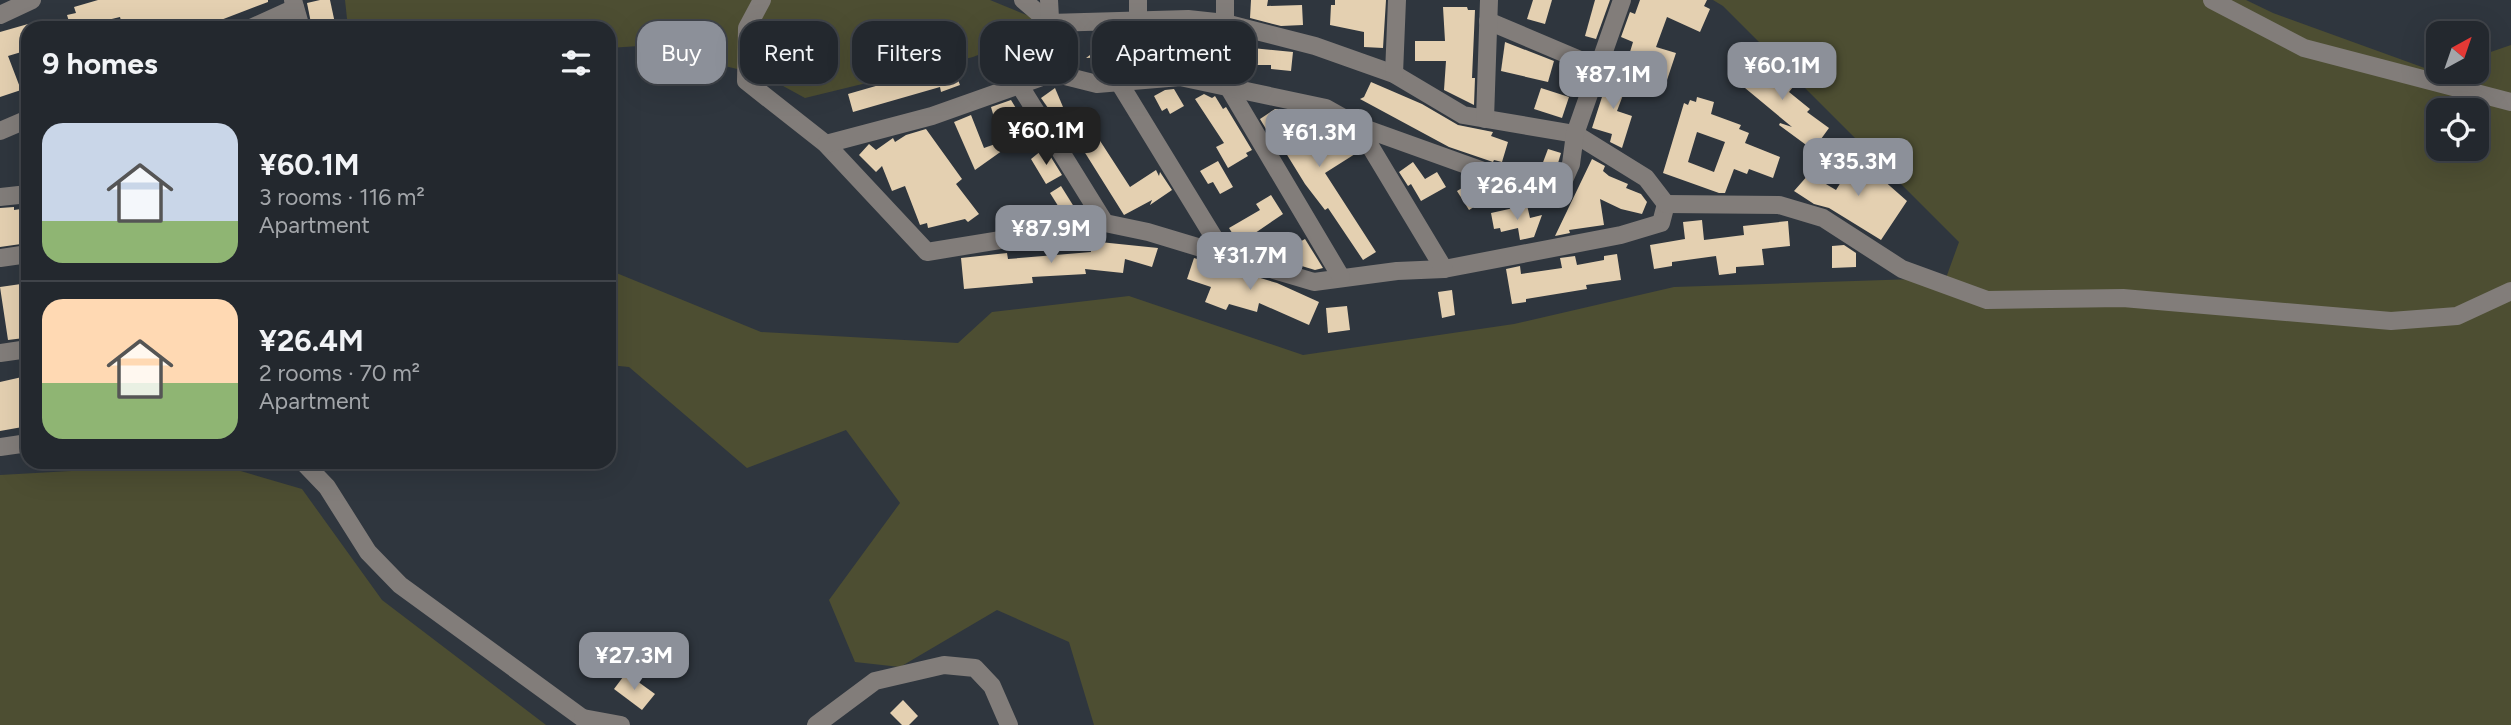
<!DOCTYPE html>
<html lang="en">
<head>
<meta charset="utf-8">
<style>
  :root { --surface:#23282e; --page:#2f343a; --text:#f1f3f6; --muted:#a3a6aa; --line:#40444a; --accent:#8c9099 }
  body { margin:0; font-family:Figtree,sans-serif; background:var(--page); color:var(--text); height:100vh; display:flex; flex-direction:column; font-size:26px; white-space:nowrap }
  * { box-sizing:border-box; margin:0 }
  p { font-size:23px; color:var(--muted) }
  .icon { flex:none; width:38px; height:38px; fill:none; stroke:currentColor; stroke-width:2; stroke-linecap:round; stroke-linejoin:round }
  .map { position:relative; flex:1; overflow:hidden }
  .details { position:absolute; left:21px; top:21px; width:595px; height:448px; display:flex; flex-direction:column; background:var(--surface); border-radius:21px; box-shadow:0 7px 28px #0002,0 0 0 2px var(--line) }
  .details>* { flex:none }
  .hud { position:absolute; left:637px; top:21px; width:665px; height:63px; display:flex; gap:14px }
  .needle { width:46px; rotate:40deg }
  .fabs { position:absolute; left:2426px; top:21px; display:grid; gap:14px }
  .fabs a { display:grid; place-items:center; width:63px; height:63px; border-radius:14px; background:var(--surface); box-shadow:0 7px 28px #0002,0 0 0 2px var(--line); font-size:35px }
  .price { position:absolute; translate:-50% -60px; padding:0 16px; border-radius:14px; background:var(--accent); color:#fff; font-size:23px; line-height:46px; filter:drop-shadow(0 2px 4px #0008) }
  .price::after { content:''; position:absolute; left:50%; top:42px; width:21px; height:16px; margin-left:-10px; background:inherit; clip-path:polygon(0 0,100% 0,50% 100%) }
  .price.on { background:#222; color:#fff }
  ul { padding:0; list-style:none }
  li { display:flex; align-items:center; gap:21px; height:175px; padding:0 21px }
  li+li { border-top:2px solid var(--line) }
  li span { display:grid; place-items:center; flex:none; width:196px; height:140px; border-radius:21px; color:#555 }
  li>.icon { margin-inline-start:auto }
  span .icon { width:84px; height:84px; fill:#fffc; stroke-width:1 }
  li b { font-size:30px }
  h2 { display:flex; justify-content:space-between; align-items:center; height:84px; padding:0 21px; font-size:30px }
  .tag { padding:0 24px; border-radius:21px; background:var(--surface); box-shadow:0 7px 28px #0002,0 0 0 2px var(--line); font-size:24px; line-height:63px }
  .tag.on { background:var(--accent); color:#fff }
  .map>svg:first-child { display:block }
</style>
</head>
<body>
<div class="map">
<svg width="2511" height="725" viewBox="0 0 2511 725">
  <rect width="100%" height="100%" fill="#2f363e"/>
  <g fill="#4d4e32" fill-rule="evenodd">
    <path d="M 345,0 L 990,0 L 1034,18 L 1026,36 L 973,57 L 805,98 L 763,75 L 639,46 L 609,48 L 609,28 L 348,28 Z"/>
    <path d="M 1713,0 L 2246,0 L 2273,13 L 2433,71 L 2438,69 L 2438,72 L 2476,72 L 2476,57 L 2511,45 L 2511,725 L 1094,725 L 1069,642 L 997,610 L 900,667 L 855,662 L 829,600 L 900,503 L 846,430 L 747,468 L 629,367 L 609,365 L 609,270 L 761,332 L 958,343 L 992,312 L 1129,296 L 1303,355 L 1514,324 L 1674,287 L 1946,278 L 1959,242 L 1723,6 ZM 2438,110 L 2476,110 L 2476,149 L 2438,149 Z"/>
    <path d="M 213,463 L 302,489 L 382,600 L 546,725 L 0,725 L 0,475 Z"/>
  </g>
  <g fill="#e4d0b1" fill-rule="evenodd">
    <path d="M 98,0 L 268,0 L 268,2 L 200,28 L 123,28 L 120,17 L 91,24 L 92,28 L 71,28 L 67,15 L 76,13 L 74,7 Z"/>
    <path d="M 320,0 L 330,0 L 336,28 L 312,28 L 307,3 Z"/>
    <path d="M 1251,0 L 1268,0 L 1267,6 L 1302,5 L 1303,25 L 1281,26 L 1250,18 Z"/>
    <path d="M 1335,0 L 1386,0 L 1383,48 L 1364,47 L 1364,32 L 1330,25 L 1331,5 L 1335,5 Z"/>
    <path d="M 1533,0 L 1552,0 L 1545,24 L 1527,19 Z"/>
    <path d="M 1595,0 L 1610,0 L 1596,39 L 1585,36 Z"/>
    <path d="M 1640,0 L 1707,0 L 1704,6 L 1710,9 L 1700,32 L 1667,17 L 1656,47 L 1676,53 L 1664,89 L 1623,75 L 1633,42 L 1621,37 L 1630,12 L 1635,14 Z"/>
    <path d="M 1443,7 L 1467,7 L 1468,10 L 1475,10 L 1472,78 L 1475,78 L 1474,105 L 1444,90 L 1446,61 L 1415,61 L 1415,41 L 1445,41 Z"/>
    <path d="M 28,24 L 28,50 L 8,56 L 21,90 L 0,97 L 0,32 Z"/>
    <path d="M 1121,32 L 1122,37 L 1161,35 L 1162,58 L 1142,59 L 1141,55 L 1086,58 Z"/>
    <path d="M 1029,41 L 1035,61 L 1017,67 L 1005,50 Z"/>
    <path d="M 1505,42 L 1554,61 L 1548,82 L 1501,71 Z"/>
    <path d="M 1242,47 L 1293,52 L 1291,71 L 1271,69 L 1271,65 L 1209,65 Z"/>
    <path d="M 1751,55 L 1793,87 L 1789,92 L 1810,109 L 1807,112 L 1829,128 L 1813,150 L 1779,125 L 1780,123 L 1792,127 L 1739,83 L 1745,75 L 1739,70 Z"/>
    <path d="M 952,64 L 960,85 L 941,92 L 940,87 L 853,112 L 848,94 Z"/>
    <path d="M 1610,72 L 1629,79 L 1617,111 L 1632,116 L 1622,148 L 1610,142 L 1612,134 L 1592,128 Z"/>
    <path d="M 1371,82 L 1422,104 L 1458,125 L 1493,132 L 1491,136 L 1508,142 L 1502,162 L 1494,160 L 1493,162 L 1449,147 L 1360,99 L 1364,97 Z"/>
    <path d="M 1055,88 L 1063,107 L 1053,115 L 1041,98 Z"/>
    <path d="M 1541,88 L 1569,97 L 1562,118 L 1534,109 Z"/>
    <path d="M 1174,89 L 1184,106 L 1170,114 L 1167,108 L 1162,111 L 1154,96 L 1165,90 Z"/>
    <path d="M 1204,94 L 1212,98 L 1215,96 L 1223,109 L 1226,107 L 1252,150 L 1246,153 L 1248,156 L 1228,168 L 1216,147 L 1224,143 L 1195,99 Z"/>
    <path d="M 1697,97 L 1714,102 L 1711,114 L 1741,125 L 1739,129 L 1749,133 L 1745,143 L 1780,157 L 1773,178 L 1749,169 L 1747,174 L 1734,169 L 1725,193 L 1719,193 L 1663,173 L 1684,103 L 1688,105 L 1690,100 L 1696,102 ZM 1697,132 L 1725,142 L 1714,172 L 1688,162 Z"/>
    <path d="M 1011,100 L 1030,131 L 975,170 L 954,122 L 971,115 L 984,148 L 1001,142 L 991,107 Z"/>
    <path d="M 1275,109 L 1278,109 L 1291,127 L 1296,125 L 1301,134 L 1319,124 L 1331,124 L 1345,143 L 1347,142 L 1355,154 L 1325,173 L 1376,252 L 1363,260 L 1328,208 L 1325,210 L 1305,184 L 1276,137 L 1272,139 L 1260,119 Z"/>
    <path d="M 926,129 L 962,179 L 956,184 L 979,214 L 968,222 L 965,219 L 928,228 L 927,223 L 920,225 L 905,186 L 892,191 L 882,166 L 876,172 L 859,155 L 869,144 L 876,150 L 893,138 L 895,142 L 906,135 Z"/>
    <path d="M 1093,130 L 1130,187 L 1156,170 L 1159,176 L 1160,172 L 1172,190 L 1150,205 L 1152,200 L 1124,215 L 1077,140 Z"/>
    <path d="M 1548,149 L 1561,153 L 1556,170 L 1542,165 Z"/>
    <path d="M 1042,150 L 1046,156 L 1049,154 L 1062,175 L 1046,184 L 1031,159 Z"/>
    <path d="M 1857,156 L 1874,167 L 1873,170 L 1883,177 L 1882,179 L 1907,201 L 1881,240 L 1829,208 L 1814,204 L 1794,191 L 1809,174 L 1836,190 Z"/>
    <path d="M 1592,159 L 1605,166 L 1603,171 L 1609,176 L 1628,184 L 1626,188 L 1641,194 L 1647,202 L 1642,214 L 1621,209 L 1600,199 L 1604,225 L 1569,230 L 1570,233 L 1555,236 Z"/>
    <path d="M 1218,161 L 1233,187 L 1220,194 L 1213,182 L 1208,184 L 1200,171 Z"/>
    <path d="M 1413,162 L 1425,179 L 1437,172 L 1446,187 L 1421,201 L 1411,184 L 1408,186 L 1399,172 Z"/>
    <path d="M 1474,181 L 1485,200 L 1469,210 L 1457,191 Z"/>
    <path d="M 1061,186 L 1076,210 L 1065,217 L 1050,193 Z"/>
    <path d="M 1271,195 L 1283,214 L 1239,244 L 1229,228 L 1260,210 L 1256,204 Z"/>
    <path d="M 1527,205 L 1530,218 L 1542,215 L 1534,237 L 1520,240 L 1518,228 L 1501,232 L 1500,228 L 1494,229 L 1491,213 Z"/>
    <path d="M 14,207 L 14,210 L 28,208 L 28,243 L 0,247 L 0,208 Z"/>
    <path d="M 1702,220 L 1704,240 L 1744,235 L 1743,226 L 1788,221 L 1790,246 L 1762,249 L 1764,265 L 1736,267 L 1736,273 L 1719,275 L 1716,256 L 1672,262 L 1672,266 L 1654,269 L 1650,245 L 1685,239 L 1683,222 Z"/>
    <path d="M 1305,239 L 1323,268 L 1315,270 L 1285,261 L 1280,253 Z"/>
    <path d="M 1090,241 L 1158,248 L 1152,267 L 1125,259 L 1123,273 L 1085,269 L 1086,274 L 1032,277 L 1033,283 L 964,289 L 961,258 L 1007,253 L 1008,259 L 1091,252 Z"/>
    <path d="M 1844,245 L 1856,253 L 1856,267 L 1832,268 L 1832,246 Z"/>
    <path d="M 1617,254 L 1621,280 L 1586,285 L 1587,289 L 1526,299 L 1526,302 L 1512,304 L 1506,269 L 1520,266 L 1521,274 L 1562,268 L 1560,258 L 1575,256 L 1577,265 L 1604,260 L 1604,256 Z"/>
    <path d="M 1194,258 L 1277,283 L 1319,302 L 1309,325 L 1259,303 L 1257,312 L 1229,304 L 1226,310 L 1205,302 L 1211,287 L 1187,279 Z"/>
    <path d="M 28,283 L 28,327 L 22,328 L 24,338 L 8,340 L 0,287 Z"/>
    <path d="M 1452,290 L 1455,315 L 1442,318 L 1438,292 Z"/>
    <path d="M 1347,306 L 1350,330 L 1328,333 L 1326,308 Z"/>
    <path d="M 22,377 L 28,426 L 0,431 L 0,382 Z"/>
    <path d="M 626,673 L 655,694 L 642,710 L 614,689 Z"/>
    <path d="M 903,700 L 918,716 L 909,725 L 902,725 L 890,713 Z"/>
  </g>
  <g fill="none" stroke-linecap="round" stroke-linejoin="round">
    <g stroke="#827d7a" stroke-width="18">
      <path d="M 293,0 L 301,28"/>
      <path d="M 762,0 L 747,28 L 746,81 L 826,144 L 927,252 L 1105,223 L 1148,232 L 1314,282 L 1397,271 L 1444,269 L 1621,235 L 1661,223 L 1666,204"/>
      <path d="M 1023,0 L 1050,23 L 1188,19 L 1225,23 L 1315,46 L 1394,74 L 1463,115 L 1575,134 L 1646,178 L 1666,204"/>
      <path d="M 1049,0 L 1053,73"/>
      <path d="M 1138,0 L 1138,20"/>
      <path d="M 2212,0 L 2304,48 L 2511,102"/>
      <path d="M 0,15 L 32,0"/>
      <path d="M 1488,21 L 1599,68"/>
      <path d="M 1225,23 L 1225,0"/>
      <path d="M 251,28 L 295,8"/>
      <path d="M 1394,74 L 1397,0"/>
      <path d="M 1120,84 L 1224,254"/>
      <path d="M 1227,85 L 1341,277"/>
      <path d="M 1020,86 L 1105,223"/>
      <path d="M 1485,119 L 1489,0"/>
      <path d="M 1358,126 L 1444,269"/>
      <path d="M 0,131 L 28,119"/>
      <path d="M 826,144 L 932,116 L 1053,73 L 1097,84 L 1180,77 L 1326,108 L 1358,126 L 1500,177 L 1543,188 L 1563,182 L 1571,164 L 1575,134 L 1622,0"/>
      <path d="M 0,197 L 28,194"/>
      <path d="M 1666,204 L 1779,205 L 1823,218 L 1902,269 L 1987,300 L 2123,298 L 2391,321 L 2457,316 L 2511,291"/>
      <path d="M 0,258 L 28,254"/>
      <path d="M 0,353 L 28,349"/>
      <path d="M 0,447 L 28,443"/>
      <path d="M 303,462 L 327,487 L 368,552 L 400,585 L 592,725"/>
      <path d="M 583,718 L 621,725"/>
      <path d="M 816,725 L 875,681 L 944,665 L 975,668 L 992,686 L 1009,725"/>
    </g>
  </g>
</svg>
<div class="fabs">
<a><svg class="needle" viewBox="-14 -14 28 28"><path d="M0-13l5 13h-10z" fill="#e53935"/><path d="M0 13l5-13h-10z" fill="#a3a6aa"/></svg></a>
<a><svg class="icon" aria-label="locate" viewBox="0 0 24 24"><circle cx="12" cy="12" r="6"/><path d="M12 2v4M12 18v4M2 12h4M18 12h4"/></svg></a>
</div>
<b class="price" style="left:1782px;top:102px">¥60.1M</b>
<b class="price" style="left:1613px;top:111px">¥87.1M</b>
<b class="price on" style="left:1046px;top:167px">¥60.1M</b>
<b class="price" style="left:1319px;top:169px">¥61.3M</b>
<b class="price" style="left:1858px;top:198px">¥35.3M</b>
<b class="price" style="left:1517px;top:222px">¥26.4M</b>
<b class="price" style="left:1051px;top:265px">¥87.9M</b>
<b class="price" style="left:1250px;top:292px">¥31.7M</b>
<b class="price" style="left:634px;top:692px">¥27.3M</b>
<div class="hud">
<a class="tag on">Buy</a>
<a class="tag">Rent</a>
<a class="tag">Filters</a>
<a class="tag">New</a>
<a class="tag">Apartment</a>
</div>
<section class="details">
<h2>9 homes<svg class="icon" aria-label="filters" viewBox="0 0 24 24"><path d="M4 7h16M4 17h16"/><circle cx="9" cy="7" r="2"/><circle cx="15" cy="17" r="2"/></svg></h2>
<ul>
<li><span style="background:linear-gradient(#c9d6e8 70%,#8fb573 0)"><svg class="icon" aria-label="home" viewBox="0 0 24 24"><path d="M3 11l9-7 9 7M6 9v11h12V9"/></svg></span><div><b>¥60.1M</b><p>3 rooms · 116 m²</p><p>Apartment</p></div></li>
<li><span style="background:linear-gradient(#ffd9b3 60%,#8fb573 0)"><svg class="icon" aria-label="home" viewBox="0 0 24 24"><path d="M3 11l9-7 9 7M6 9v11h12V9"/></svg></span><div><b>¥26.4M</b><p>2 rooms · 70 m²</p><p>Apartment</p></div></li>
</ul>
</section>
</div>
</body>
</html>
